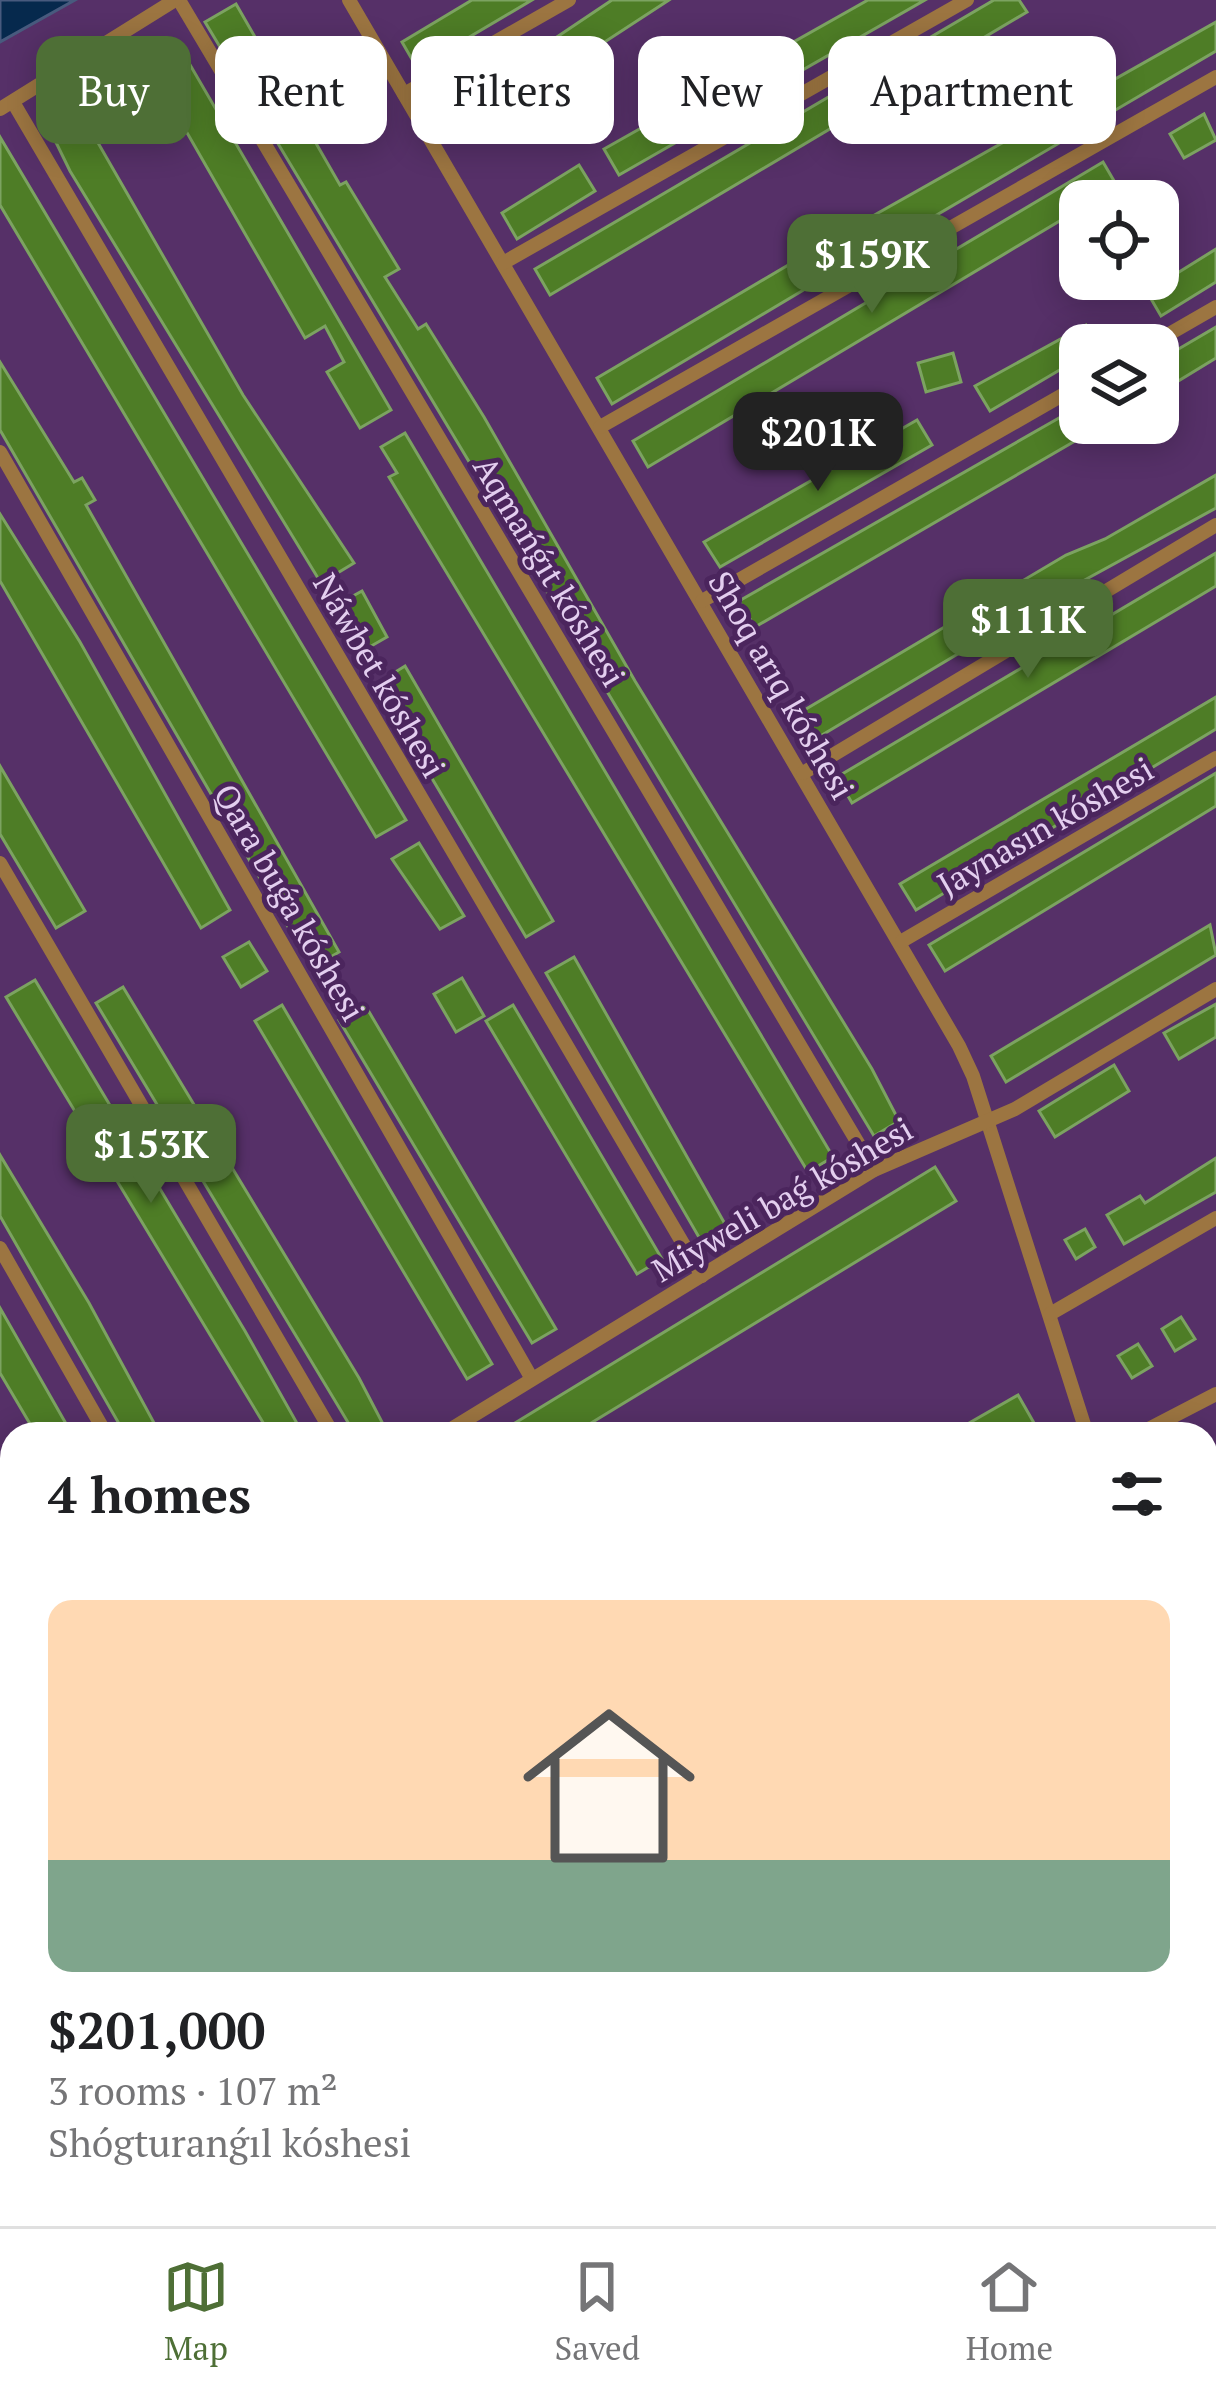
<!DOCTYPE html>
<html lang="en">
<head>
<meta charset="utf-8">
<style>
  :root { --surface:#fff; --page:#f6f6f6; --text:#202124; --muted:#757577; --line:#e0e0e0; --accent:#4e6f36 }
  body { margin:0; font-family:"PT Serif",serif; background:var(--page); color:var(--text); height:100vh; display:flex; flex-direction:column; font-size:45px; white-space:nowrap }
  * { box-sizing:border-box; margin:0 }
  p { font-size:39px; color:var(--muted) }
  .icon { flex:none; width:66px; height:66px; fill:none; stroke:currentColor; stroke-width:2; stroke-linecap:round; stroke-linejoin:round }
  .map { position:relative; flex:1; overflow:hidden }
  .panel { position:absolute; left:0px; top:1422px; width:1218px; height:804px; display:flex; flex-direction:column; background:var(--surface); border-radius:36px 36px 0 0; box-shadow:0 6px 30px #0003 }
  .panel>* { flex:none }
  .top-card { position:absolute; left:36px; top:36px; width:1146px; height:108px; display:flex; gap:24px }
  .buttons { position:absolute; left:1059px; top:180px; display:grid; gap:24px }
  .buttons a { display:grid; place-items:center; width:120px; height:120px; border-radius:24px; background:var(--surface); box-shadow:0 6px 30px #0003; font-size:60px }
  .price { position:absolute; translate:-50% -102px; padding:0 27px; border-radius:24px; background:var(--accent); color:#fff; font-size:39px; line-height:78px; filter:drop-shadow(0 3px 6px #0008) }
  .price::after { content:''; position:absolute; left:50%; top:72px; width:36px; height:27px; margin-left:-18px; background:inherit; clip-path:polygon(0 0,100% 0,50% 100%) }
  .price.current { background:#222; color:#fff }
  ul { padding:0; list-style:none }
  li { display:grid; align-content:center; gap:24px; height:636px; padding:0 48px }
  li+li { border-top:3px solid var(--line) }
  li span { display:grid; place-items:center; height:372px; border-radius:24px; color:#555 }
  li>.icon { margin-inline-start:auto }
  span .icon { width:216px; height:216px; fill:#fffc; stroke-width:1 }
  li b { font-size:51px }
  h2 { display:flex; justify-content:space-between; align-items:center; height:144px; padding:0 48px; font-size:51px }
  .pill { padding:0 42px; border-radius:24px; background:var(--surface); box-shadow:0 6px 30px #0003; font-size:42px; line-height:108px }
  .pill.current { background:var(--accent); color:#fff }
  .tab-bar { display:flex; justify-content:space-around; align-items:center; height:168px; border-top:3px solid var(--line); background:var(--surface); font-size:33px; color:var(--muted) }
  .tab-bar a { display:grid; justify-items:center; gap:6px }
  .tab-bar .current { color:var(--accent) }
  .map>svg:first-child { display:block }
</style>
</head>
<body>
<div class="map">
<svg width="1216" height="2226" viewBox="0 0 1216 2226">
  <rect width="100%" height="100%" fill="#563068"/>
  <path fill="#06294d" stroke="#485a7e" stroke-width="3" d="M 0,0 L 75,0 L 0,42 Z"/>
  <g fill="#4e7d26" stroke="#7ca361" stroke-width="3">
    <path d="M 472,0 L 532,0 L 417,68 L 402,42 Z"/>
    <path d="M 612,0 L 669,0 L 548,79 L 533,53 Z"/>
    <path d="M 868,0 L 925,0 L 619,175 L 604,149 Z"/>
    <path d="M 994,0 L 1019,0 L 1027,12 L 550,295 L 535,269 Z"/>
    <path d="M 236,4 L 340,185 L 346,182 L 399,269 L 385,277 L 418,329 L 426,324 L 484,417 L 635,681 L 872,1069 L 899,1121 L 874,1136 L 205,22 Z"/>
    <path d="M 1216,22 L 1216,51 L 865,257 L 850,233 L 871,217 Z"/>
    <path d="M 182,51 L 391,410 L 360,428 L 327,372 L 344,362 L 325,326 L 305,338 L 151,70 Z"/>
    <path d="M 464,85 L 480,111 L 446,131 L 431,105 Z"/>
    <path d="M 518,87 L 528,102 L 500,120 L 491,105 Z"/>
    <path d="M 78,108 L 243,395 L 354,563 L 321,583 L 70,171 L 48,126 Z"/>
    <path d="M 1204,114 L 1216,140 L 1184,158 L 1170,134 Z"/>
    <path d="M 0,137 L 406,820 L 376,837 L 0,205 Z"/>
    <path d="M 1103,162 L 1117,186 L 1091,201 L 1080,201 L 1078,210 L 648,467 L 633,441 Z"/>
    <path d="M 579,165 L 595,191 L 517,239 L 502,213 Z"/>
    <path d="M 1216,249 L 1216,282 L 1161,316 L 1147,292 Z"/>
    <path d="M 812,251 L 827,276 L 612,404 L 597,378 Z"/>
    <path d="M 1086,325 L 1098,345 L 1080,345 L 1080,358 L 990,411 L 975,386 Z"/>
    <path d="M 1216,327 L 1216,358 L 1170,386 L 1158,361 Z"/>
    <path d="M 953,353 L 961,382 L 926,392 L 918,363 Z"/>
    <path d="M 0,362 L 74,482 L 82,478 L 95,500 L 86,505 L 339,952 L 312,968 L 0,430 Z"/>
    <path d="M 1080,406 L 1080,423 L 1106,423 L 755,627 L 739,601 Z"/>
    <path d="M 917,420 L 932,445 L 720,567 L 704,542 Z"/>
    <path d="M 405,433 L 833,1157 L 808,1172 L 389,477 L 397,473 L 381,447 Z"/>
    <path d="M 1216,475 L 1216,508 L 1050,599 L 817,738 L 801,712 L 1066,555 L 1105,539 Z"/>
    <path d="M 0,514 L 80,642 L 230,910 L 201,928 L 0,581 Z"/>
    <path d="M 1216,553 L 1216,586 L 852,803 L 837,777 Z"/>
    <path d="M 362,591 L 387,637 L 359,653 L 333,607 Z"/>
    <path d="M 405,666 L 553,921 L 526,937 L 376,684 Z"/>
    <path d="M 1216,697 L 1216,729 L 916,910 L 900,884 Z"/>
    <path d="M 0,766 L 85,911 L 56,928 L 0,834 Z"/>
    <path d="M 1216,773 L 1216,806 L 945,971 L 929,945 Z"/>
    <path d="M 419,843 L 464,916 L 440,929 L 392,859 Z"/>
    <path d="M 1210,925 L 1216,955 L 1006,1082 L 991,1056 Z"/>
    <path d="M 249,942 L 267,971 L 241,987 L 223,957 Z"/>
    <path d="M 574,957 L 725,1224 L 700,1239 L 546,973 Z"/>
    <path d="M 462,978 L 484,1016 L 456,1032 L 434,994 Z"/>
    <path d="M 35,980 L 245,1331 L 303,1434 L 270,1434 L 27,1032 L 6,997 Z"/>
    <path d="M 123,987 L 359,1378 L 384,1426 L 371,1434 L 355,1434 L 96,1003 Z"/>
    <path d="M 1216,1004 L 1216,1037 L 1179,1059 L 1164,1033 Z"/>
    <path d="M 282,1005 L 492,1364 L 467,1379 L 255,1021 Z"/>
    <path d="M 365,1005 L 556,1329 L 532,1343 L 339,1020 Z"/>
    <path d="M 513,1005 L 662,1259 L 637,1274 L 486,1021 Z"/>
    <path d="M 1114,1065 L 1129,1091 L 1055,1137 L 1039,1111 Z"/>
    <path d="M 0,1155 L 89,1303 L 160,1434 L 125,1434 L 114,1415 L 0,1216 Z"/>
    <path d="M 1216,1158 L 1216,1192 L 1124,1244 L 1107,1215 L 1140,1196 L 1145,1203 Z"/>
    <path d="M 935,1167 L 956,1201 L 928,1218 L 573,1434 L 497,1434 Z"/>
    <path d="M 1085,1229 L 1095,1247 L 1076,1259 L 1065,1240 Z"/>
    <path d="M 0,1308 L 69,1429 L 60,1434 L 36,1434 L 0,1373 Z"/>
    <path d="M 1181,1317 L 1195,1339 L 1175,1351 L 1162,1329 Z"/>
    <path d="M 1138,1344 L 1152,1366 L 1132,1378 L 1118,1356 Z"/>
    <path d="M 1018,1395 L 1034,1423 L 1015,1434 L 950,1434 Z"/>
  </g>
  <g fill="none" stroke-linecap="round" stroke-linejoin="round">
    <path stroke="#9c7541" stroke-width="8" d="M 118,2226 L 143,2214"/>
    <g stroke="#9c7541" stroke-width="14">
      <path d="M 179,0 L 874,1170"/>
      <path d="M 349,0 L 959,1046 L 973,1076 L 1087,1434"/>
      <path d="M 404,94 L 569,0"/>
      <path d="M 13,102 L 702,1276"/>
      <path d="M 0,109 L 175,0"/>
      <path d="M 503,263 L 967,0"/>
      <path d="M 1150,345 L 1216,307"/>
      <path d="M 600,427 L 1216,77"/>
      <path d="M 0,452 L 532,1379"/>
      <path d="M 702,601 L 1080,385"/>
      <path d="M 803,773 L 1216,525"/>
      <path d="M 0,863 L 333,1434"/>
      <path d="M 902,941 L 1216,758"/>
      <path d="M 0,1248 L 106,1434"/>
      <path d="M 1050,1314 L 1216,1218"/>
      <path d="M 443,1434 L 874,1170 L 1015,1109 L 1216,989"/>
      <path d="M 1139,1434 L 1216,1394"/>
      <path d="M 0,1644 L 12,1665"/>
      <path d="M 0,1706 L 12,1699"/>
      <path d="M 1206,1741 L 1216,1762"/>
      <path d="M 0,2096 L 12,2089"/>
      <path d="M 605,2214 L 611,2226"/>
    </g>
    <path stroke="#9c7541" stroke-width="16" d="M 670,2226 L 694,2214"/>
    <g stroke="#cc8f33" stroke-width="18">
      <path d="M 1206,1966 L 1216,1961"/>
      <path d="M 1069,2214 L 1069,2226"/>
    </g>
  </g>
  <g text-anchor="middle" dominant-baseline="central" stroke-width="10" stroke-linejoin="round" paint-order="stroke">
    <g font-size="33" fill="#e3ceef" stroke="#4b255d">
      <text transform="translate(550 571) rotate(59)">Aqmańǵıt kóshesi</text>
      <text transform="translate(380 675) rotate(60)">Náwbet kóshesi</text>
      <text transform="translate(782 685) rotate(60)">Shoq arıq kóshesi</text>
      <text transform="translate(1045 826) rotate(-30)">Jaynasın kóshesi</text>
      <text transform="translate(290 902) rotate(60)">Qara buǵa kóshesi</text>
      <text transform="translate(782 1199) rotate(-30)">Miyweli baǵ kóshesi</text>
    </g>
  </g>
</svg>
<div class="buttons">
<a><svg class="icon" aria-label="locate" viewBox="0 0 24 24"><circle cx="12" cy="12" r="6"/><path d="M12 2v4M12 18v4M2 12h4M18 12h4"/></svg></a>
<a><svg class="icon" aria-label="layers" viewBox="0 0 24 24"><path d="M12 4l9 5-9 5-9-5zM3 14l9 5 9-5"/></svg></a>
</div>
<b class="price" style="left:872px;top:316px">$159K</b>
<b class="price current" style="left:818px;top:494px">$201K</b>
<b class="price" style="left:1028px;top:681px">$111K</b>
<b class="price" style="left:151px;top:1206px">$153K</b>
<div class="top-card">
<a class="pill current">Buy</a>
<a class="pill">Rent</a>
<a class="pill">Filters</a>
<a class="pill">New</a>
<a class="pill">Apartment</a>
</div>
<section class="panel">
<h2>4 homes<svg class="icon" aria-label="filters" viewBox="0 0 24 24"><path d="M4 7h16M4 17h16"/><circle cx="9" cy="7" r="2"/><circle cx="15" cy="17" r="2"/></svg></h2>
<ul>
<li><span style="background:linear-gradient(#ffd9b3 70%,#7fa58c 0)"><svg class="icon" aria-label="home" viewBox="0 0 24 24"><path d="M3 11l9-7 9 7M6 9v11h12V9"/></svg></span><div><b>$201,000</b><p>3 rooms · 107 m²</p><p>Shógturanǵıl kóshesi</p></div></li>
</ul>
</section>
</div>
<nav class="tab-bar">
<a class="current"><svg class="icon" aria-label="map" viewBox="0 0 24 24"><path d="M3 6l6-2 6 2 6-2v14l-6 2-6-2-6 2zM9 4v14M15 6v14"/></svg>Map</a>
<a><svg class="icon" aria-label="saved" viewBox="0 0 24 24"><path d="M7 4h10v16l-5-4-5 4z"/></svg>Saved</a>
<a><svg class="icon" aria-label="home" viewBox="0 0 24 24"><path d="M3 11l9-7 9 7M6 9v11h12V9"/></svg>Home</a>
</nav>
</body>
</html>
